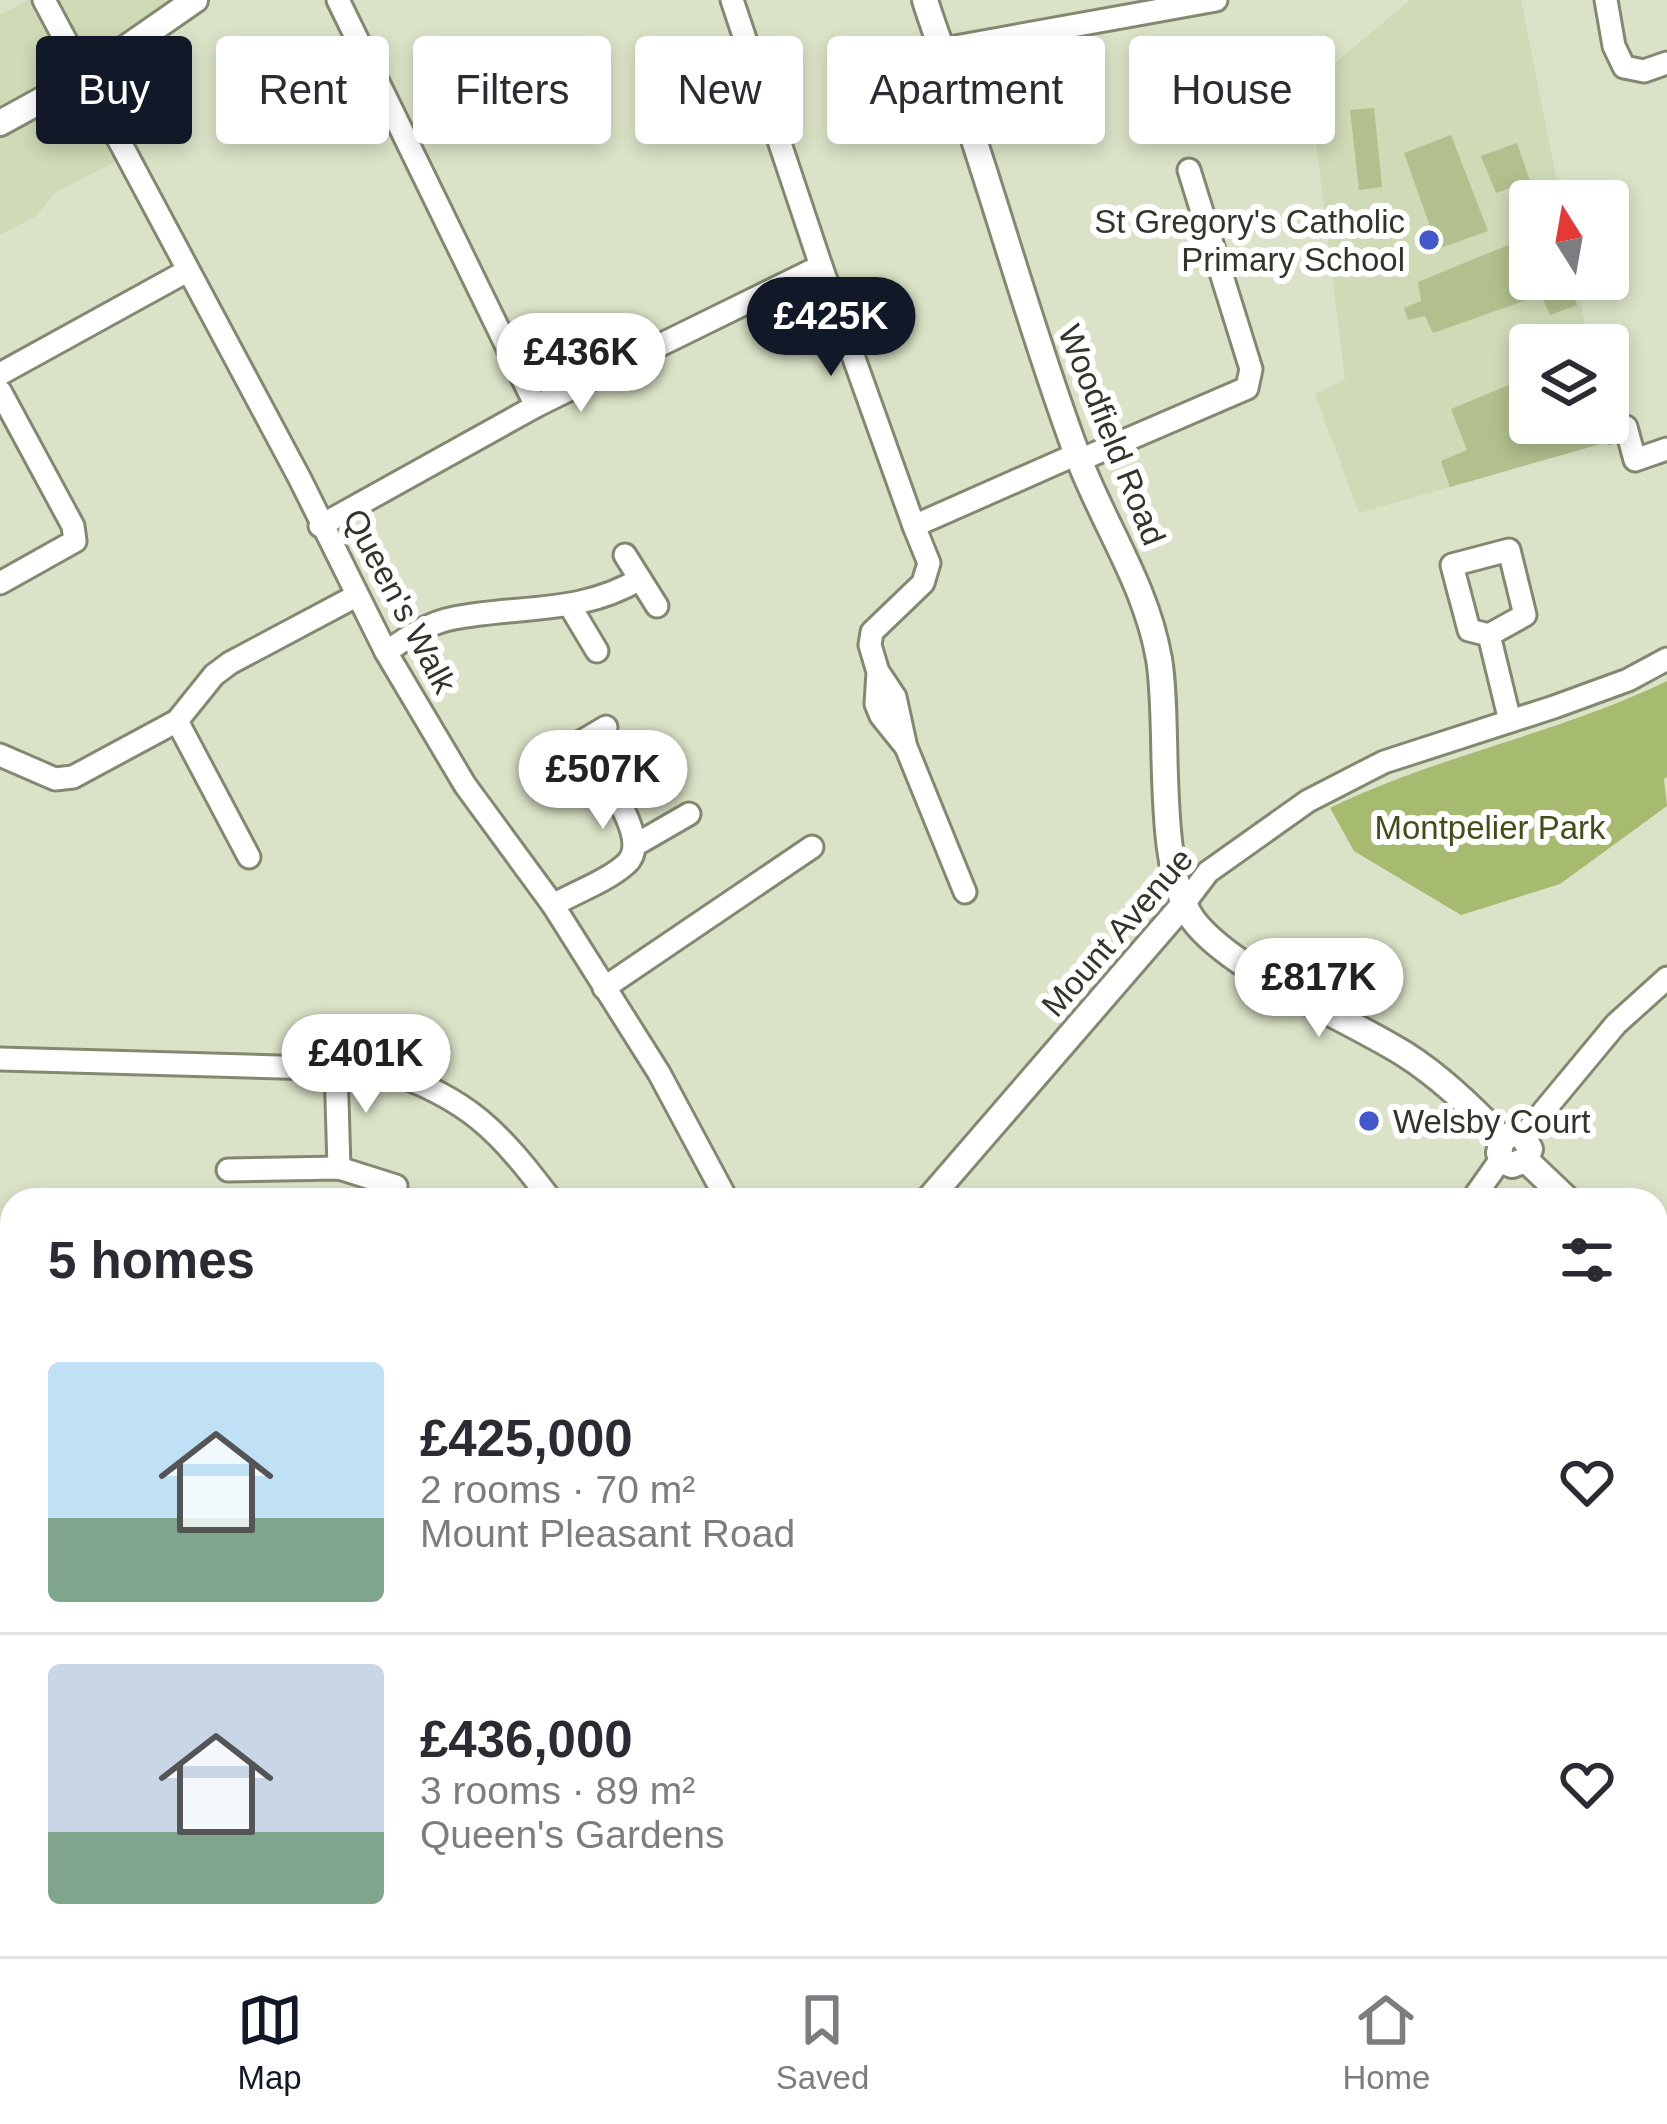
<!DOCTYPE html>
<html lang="en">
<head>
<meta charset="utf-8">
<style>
  :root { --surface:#fff; --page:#f2f2f3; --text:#2b2b33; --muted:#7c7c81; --line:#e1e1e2; --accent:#111827 }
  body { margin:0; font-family:Arial,sans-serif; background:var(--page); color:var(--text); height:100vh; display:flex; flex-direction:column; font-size:45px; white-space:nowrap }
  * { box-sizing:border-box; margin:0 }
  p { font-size:39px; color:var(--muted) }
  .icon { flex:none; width:66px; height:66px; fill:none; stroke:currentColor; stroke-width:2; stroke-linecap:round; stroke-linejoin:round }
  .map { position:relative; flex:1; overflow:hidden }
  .details { position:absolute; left:0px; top:1188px; width:1668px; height:768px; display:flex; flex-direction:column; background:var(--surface); border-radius:36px 36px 0 0; box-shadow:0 6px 18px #0003 }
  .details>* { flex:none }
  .top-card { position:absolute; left:36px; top:36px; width:1596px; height:108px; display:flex; gap:24px }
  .needle { width:78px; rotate:349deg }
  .tools { position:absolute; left:1509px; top:180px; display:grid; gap:24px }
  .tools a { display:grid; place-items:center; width:120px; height:120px; border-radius:12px; background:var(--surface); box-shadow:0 6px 18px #0003; font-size:60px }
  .price { position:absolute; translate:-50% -102px; padding:0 27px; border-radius:42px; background:#fff; color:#222; font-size:39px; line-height:78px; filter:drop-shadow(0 3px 6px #0008) }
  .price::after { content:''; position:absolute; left:50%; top:72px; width:36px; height:27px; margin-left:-18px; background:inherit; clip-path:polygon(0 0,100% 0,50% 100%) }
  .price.current { background:var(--accent); color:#fff }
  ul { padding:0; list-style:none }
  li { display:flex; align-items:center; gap:36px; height:300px; padding:0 48px }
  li+li { border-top:3px solid var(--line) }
  li span { display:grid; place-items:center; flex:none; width:336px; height:240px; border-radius:12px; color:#555 }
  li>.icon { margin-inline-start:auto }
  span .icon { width:144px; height:144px; fill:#fffc; stroke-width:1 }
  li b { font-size:51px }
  h2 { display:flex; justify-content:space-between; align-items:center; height:144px; padding:0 48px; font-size:51px }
  .tag { padding:0 42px; border-radius:12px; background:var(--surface); box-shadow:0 6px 18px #0003; font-size:42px; line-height:108px }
  .tag.current { background:var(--accent); color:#fff }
  .tabs { display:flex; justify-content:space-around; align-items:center; height:168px; border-top:3px solid var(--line); background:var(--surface); font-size:33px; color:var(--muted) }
  .tabs a { display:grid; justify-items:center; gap:6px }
  .tabs .current { color:var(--accent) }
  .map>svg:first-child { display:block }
</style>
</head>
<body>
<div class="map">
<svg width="1667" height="1956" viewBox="0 0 1667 1956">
  <rect width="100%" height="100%" fill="#dae3c7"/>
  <g fill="#cfdab6">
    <path d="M 28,0 L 182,0 L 71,74 L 115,162 L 56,192 L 35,217 L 0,235 L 0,15 Z"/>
    <path d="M 1410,0 L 1521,0 L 1561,201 L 1530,201 L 1530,279 L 1576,279 L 1589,345 L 1530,345 L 1530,423 L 1611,441 L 1359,513 L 1315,394 L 1345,379 L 1309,85 Z"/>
    <path d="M 1656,1375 L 1667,1396 L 1667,1530 L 1656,1534 Z"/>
  </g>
  <g fill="#b1c08d">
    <path d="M 1374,108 L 1382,187 L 1359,190 L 1350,110 Z"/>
    <path d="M 1451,135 L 1488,231 L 1438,249 L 1404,153 Z"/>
    <path d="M 1517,143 L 1530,181 L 1496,193 L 1481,156 Z"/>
    <path d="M 1530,236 L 1530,279 L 1567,279 L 1577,305 L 1550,315 L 1541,295 L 1433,333 L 1425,316 L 1408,320 L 1404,308 L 1421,301 L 1418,282 Z"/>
    <path d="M 1530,376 L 1530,423 L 1607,423 L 1611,441 L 1450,487 L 1441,461 L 1467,450 L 1451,409 Z"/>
  </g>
  <path fill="#a6ba70" d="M 1667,681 L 1667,777 L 1664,779 L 1667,806 L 1560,884 L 1461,915 L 1354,851 L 1330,808 C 1438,755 1558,734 1667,681 Z"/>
  <path fill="#a7bb70" d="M 314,1944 L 378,1944 L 380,1956 L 315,1956 Z"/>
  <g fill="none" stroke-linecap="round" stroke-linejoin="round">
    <g stroke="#828970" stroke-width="27">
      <g id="minor">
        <path d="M 44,0 L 300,479 L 386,652 L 465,785 L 553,905 L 659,1073 L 727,1200"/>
        <path d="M 338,0 L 536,406"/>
        <path d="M 732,0 L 821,266 L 914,526 L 1077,454"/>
        <path d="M 1606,0 L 1614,46 L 1624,67 L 1644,71 L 1667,63"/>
        <path d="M 944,49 L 1216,0"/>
        <path d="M 0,374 L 187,271"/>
        <path d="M 0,391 L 73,526 L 75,541 L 0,583"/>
        <path d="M 1609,431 L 1626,427 L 1635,460 L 1667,449"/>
        <path d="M 1080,460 L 1247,388 L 1251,369 L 1189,170"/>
        <path d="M 320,526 L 536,406 L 821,266"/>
        <path d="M 914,526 L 929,563 L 923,583 L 872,632 L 870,645 L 878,672 L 876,704 L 881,716 L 906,747 L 965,892"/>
        <path d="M 625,555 L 657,606"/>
        <path d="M 570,606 L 597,651"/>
        <path d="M 1489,635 L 1469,630 L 1452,565 L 1509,550 L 1525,615 L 1489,635 L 1510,721"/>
        <path d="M 386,652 C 408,637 428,623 454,618 C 521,605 579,615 640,579"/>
        <path d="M 879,673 L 895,697 L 905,743"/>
        <path d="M 177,721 L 249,857"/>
        <path d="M 0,755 L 55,779 L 73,777 L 177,721 L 214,675 L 230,663 L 356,596"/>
        <path d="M 559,755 L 606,727"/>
        <path d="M 637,844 L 689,814"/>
        <path d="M 553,905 C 576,892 607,881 626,864 C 655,839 596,768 580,742"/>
        <path d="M 1183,905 L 1208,872 L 1308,801 L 1384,762 L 1554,707 L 1628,680 L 1667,659"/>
        <path d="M 604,988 L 812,847"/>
        <path d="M 0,1059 L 384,1070 C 468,1098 499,1131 551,1200"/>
        <path d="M 336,1066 L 339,1168"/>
        <path d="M 1523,1136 L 1616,1024 L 1667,978"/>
        <path d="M 228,1170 L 339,1168 L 396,1186"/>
        <path d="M 1472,1200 L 1501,1159"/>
        <path d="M 1656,1630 L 1667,1628"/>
        <path d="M 131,1944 L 133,1956"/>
        <path d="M 663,1944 L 668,1956"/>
        <path d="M 1340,1944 L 1367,1956"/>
        <path d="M 783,1956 L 784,1956"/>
        <path d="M 1241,1956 L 1279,1944"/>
      </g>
    </g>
    <g stroke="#828970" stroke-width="30">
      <g id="tertiary">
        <path d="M 925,0 C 940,49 961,97 976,146 C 1009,247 1038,349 1075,449 C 1101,521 1146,583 1159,659 C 1171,728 1152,875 1198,926 C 1243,977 1346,1017 1406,1055 C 1442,1078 1473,1108 1502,1139 L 1499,1153 L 1503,1161 L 1512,1165 L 1526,1160"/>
        <path d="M 0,123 L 84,77 L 195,0"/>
        <path d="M 1502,1139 L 1515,1133 L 1523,1136 L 1530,1149 L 1526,1160"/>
        <path d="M 1526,1160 L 1568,1200"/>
        <path d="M 928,1200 L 1183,905"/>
        <path d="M 1656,1327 L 1667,1349"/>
      </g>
    </g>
    <g stroke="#828970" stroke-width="33">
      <g id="secondary">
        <path d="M 0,1452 L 12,1452"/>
        <path d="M 922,1944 L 927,1956"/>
      </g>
    </g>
    <use href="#minor" stroke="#fff" stroke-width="21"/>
    <use href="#tertiary" stroke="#fff" stroke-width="24"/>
    <use href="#secondary" stroke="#fff" stroke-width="27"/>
  </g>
  <g fill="#4458cc" stroke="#fff" stroke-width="4.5">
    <circle cx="1429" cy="240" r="12"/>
    <circle cx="1369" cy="1121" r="12"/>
  </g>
  <g text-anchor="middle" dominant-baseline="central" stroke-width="12" stroke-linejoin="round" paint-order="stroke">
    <g font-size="33" fill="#32352a" stroke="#fff" text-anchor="end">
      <text x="1405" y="221">St Gregory's Catholic<tspan x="1405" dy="38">Primary School</tspan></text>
      <text x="1393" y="1121" text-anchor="start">Welsby Court</text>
    </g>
    <g font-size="33" fill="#32352a" stroke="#fff">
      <text transform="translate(1112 435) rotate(68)">Woodfield Road</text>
      <text transform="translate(400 601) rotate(62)">Queen's Walk</text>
      <text transform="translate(1117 932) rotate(-49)">Mount Avenue</text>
    </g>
    <g font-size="33" fill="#434f19" stroke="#fff">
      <text x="1490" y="827">Montpelier Park</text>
    </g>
  </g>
</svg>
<div class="tools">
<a><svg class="needle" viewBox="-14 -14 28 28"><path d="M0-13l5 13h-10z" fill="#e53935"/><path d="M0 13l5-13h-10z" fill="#7c7c81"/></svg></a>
<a><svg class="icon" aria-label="layers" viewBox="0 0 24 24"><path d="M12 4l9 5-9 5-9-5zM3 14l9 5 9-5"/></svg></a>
</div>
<b class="price current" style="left:831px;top:379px">£425K</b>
<b class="price" style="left:581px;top:415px">£436K</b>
<b class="price" style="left:603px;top:832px">£507K</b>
<b class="price" style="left:1319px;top:1040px">£817K</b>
<b class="price" style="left:366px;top:1116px">£401K</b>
<div class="top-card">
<a class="tag current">Buy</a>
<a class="tag">Rent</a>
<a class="tag">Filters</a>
<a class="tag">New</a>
<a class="tag">Apartment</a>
<a class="tag">House</a>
</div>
<section class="details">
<h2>5 homes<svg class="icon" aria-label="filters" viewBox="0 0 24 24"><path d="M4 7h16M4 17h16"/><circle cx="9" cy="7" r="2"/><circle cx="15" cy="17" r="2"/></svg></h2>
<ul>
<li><span style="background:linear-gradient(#bfe0f5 65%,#7fa58c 0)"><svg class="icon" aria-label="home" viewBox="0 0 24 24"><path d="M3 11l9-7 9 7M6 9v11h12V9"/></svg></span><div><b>£425,000</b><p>2 rooms · 70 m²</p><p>Mount Pleasant Road</p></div><svg class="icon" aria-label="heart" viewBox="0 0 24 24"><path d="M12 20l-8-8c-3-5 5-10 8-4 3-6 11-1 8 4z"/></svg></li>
<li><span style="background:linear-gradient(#c9d6e8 70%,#7fa58c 0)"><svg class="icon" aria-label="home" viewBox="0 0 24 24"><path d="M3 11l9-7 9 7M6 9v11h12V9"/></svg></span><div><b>£436,000</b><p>3 rooms · 89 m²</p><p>Queen's Gardens</p></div><svg class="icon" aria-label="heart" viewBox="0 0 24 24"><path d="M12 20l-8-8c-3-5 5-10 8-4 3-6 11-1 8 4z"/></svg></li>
</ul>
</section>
</div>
<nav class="tabs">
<a class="current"><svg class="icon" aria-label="map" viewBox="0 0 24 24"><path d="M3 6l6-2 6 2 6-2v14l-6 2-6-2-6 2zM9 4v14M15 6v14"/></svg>Map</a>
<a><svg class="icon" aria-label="saved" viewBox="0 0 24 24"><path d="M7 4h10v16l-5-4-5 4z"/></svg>Saved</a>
<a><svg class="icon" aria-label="home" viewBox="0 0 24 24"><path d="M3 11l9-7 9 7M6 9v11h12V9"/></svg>Home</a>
</nav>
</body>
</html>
